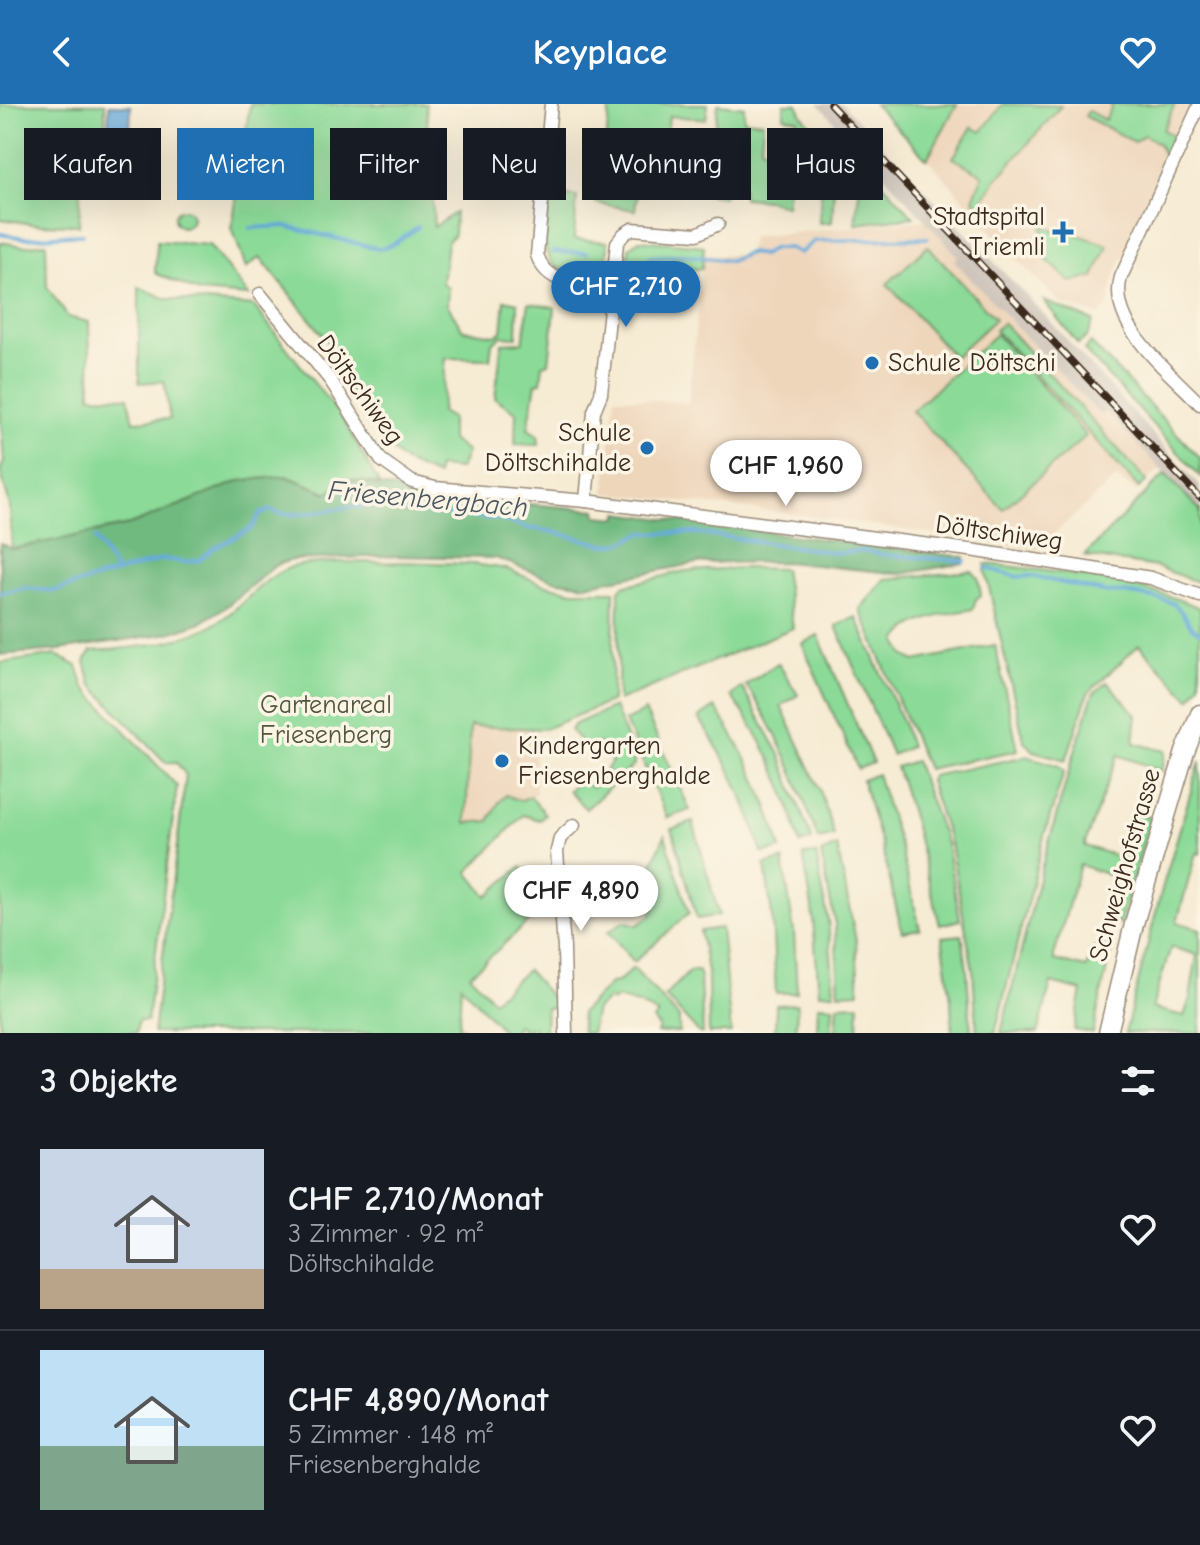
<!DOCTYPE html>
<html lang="de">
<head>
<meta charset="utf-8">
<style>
  :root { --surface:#171b24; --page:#242831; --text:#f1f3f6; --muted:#9ea1a6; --line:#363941; --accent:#1f6fb2 }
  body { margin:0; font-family:"Comic Neue",sans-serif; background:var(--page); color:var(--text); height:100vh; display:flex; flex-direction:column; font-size:30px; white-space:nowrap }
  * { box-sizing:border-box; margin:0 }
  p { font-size:26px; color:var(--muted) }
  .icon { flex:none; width:44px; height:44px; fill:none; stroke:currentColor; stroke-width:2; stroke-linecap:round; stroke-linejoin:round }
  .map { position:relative; height:929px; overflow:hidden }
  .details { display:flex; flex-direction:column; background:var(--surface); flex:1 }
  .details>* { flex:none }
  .banner { position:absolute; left:24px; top:24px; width:1152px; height:72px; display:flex; gap:16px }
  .price { position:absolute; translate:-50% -68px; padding:0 18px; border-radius:28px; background:#fff; color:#222; font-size:26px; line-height:52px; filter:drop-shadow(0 2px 4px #0008) }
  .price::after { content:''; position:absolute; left:50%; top:48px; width:24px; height:18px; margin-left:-12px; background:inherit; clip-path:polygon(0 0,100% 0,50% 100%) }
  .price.active { background:var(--accent); color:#fff }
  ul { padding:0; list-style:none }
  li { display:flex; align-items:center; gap:24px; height:200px; padding:0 40px }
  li+li { border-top:2px solid var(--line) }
  li span { display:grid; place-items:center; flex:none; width:224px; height:160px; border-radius:0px; color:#555 }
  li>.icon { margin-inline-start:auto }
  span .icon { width:96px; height:96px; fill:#fffc; stroke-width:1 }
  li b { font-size:34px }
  h2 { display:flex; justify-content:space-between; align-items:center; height:96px; padding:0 40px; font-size:34px }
  .pill { padding:0 28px; border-radius:0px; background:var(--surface); box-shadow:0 8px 32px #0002; font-size:28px; line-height:72px }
  .pill.active { background:var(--accent); color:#fff }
  header { display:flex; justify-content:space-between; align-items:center; height:104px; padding:0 40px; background:var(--accent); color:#fff; font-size:36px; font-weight:700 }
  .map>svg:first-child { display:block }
</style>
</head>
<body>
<header><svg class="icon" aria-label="back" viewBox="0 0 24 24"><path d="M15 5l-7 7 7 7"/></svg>Keyplace<svg class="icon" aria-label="heart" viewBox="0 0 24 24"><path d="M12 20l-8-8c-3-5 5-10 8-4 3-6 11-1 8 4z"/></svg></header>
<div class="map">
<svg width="1200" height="929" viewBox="0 0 1200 929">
  <rect width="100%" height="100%" fill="#fcf5e5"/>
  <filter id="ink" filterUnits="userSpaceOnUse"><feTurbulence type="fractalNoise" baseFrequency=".0125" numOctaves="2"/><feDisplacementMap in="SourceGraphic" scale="16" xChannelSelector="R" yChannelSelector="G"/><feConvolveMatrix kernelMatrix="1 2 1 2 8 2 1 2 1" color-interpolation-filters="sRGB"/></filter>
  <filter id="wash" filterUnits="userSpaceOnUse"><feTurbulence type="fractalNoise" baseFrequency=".006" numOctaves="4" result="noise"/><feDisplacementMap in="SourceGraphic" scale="32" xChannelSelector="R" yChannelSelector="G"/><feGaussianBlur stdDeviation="1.8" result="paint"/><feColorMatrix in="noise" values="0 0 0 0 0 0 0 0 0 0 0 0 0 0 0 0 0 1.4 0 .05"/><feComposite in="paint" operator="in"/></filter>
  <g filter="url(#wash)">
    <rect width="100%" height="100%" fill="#f6ebd3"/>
    <g fill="#eed6bb">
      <path d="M 874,0 L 1192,0 L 1114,174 L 1108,201 L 1099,211 L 1062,200 L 1019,158 L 926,53 Z"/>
      <path d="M 925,116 L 959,152 L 954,157 L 1100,311 L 1105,306 L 1160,365 L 1136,387 L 1116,374 L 1037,445 L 802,411 L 605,389 L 615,293 L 688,299 L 703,152 L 748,150 L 751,133 Z"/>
      <path d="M 470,622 L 533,625 L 536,690 L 520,697 L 499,698 L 489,717 L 466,719 Z"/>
    </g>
    <path fill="#ccc2b9" d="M 818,0 L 842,0 L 1040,206 L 1200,382 L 1200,407 L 1105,307 L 1100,311 L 954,157 L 958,152 Z"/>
    <g fill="#8bda98" stroke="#63825b" stroke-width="2" fill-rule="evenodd">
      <path d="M 0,0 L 105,0 L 105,77 L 81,76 L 79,121 L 33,120 L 0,115 Z"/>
      <path d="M 250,0 L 426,0 L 434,123 L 455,109 L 454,130 L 447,139 L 442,179 L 448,184 L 447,200 L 463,226 L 495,231 L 502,228 L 505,196 L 518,199 L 517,233 L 501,232 L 492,239 L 490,255 L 446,254 L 441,308 L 451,314 L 451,336 L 467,348 L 460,365 L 437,363 L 437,372 L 405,358 L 387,342 L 338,270 L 339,251 L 260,153 L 246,164 L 232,124 Z"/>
      <path d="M 610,0 L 708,0 L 706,15 L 669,12 L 666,40 L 654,41 C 652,57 657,68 639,73 L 635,106 L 596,99 L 599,65 L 604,60 Z"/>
      <path d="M 718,0 L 744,3 L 744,16 L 763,18 L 761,43 L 774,47 L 772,60 L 790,64 L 786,102 L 768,96 L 743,94 L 742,85 L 724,84 L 723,93 L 709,91 L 711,75 L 724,75 L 726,48 L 720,46 L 717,67 L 711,66 Z"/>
      <path d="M 784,0 L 797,0 L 802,11 L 834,47 L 846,39 L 914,113 L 855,120 L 860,80 L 849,69 L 835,64 L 832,118 L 819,119 L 823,61 L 813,58 L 814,38 L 798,36 L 798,15 L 784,13 Z"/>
      <path d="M 874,0 L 957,0 L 927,55 Z"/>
      <path d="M 1003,0 L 1061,2 L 996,76 L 979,101 L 973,95 L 983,71 L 953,54 L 972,23 L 981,28 Z"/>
      <path d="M 1109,0 L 1175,0 L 1163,26 L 1172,31 L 1164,51 L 1158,39 L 1144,31 L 1134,38 L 1085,12 L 1088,7 L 1105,16 L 1112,2 Z"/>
      <path d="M 550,90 L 577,93 L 574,135 L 608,138 L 606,165 C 596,172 587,170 575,169 C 532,164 547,122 550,90 Z"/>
      <circle cx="183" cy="114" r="9"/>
      <path d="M 1042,121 L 1065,132 L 1070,128 L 1108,141 L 1094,173 L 1070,178 L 1045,154 Z"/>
      <path d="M 639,136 L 704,142 L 702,165 L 627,163 L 629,144 Z"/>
      <path d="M 157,137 L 209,141 L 249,192 L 199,188 L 155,169 Z"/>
      <path d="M 0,138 L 23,142 L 46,139 L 47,183 L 68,213 L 89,218 L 91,292 L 128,293 L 134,317 L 170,315 L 164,277 L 139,279 L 139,183 L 167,195 L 254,202 L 344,317 L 379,380 L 346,375 L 328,389 L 286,372 L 240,377 L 130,421 L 12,445 L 10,402 L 0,366 L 4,358 L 0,304 Z"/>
      <path d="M 928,142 L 995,215 L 954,253 L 887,180 Z"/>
      <path d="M 1044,197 L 1093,217 L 1087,233 L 1078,240 Z"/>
      <path d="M 529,199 L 555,203 L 549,259 L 543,261 L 541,278 L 536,279 L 528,325 L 538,331 L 539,341 L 515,340 L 516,308 L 495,294 L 502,239 L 523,238 Z"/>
      <path d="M 1003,219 L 1147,377 L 1139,384 L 995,226 Z"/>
      <path d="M 996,230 L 1086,332 L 1003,405 L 912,307 Z"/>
      <path d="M 1091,239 L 1200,354 L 1200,372 L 1084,246 Z"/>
      <path d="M 1165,370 L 1200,406 L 1200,479 L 1157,463 L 1084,452 Z"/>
      <path d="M 399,458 L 473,460 L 507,465 L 542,480 L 572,487 L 614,487 L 612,597 L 544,625 L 470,622 L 466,719 L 489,717 L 499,698 L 506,691 L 520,697 L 530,692 L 545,710 L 540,716 L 523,711 L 468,768 L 487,792 L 521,763 L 551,797 L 470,871 L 493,896 L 527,866 L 557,900 L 557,904 L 546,904 L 545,929 L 534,929 L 534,924 L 529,923 L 527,929 L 522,929 L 523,924 L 517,921 L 513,929 L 505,929 L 461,881 L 459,923 L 474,929 L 153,929 L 186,671 L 176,658 L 166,659 L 91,580 L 85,558 L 91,547 C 135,544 183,540 221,516 C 246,500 265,470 295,462 C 323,456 369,459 399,458 Z"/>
      <path d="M 986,460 C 1053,467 1139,477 1200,504 L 1200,580 L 1190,595 L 1139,541 L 1088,589 L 1066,656 L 1034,647 L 1024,637 L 985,466 Z"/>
      <path d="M 743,464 L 784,465 L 793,524 L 618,597 L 619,486 L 623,482 L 685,467 Z"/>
      <path d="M 972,467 L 978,474 L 981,491 L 976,495 L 973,505 C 946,511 912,513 897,537 L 904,551 L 915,557 L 995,541 L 1018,646 L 927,665 L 860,505 L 885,475 Z"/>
      <path d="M 856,513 L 903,619 L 910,643 L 892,651 L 836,522 Z"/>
      <path d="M 818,531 L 873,659 L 858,665 L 802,540 Z"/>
      <path d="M 56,551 L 77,562 L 84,583 L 177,682 L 147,917 L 138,917 L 136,929 L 0,929 L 0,559 Z"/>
      <path d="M 778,559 L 798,591 L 781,602 L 820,686 L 834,731 L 818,735 C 799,681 779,628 746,581 Z"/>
      <path d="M 1107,578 L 1137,611 L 1134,639 L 1166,647 L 1162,667 L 1118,651 L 1085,739 L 1085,742 L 1119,753 L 1134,708 L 1151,714 L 1120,820 L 1103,814 L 1114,773 L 1080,761 L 1054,852 L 1054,856 L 1086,864 L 1096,841 L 1111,845 L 1093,929 L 1074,926 L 1082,887 L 1051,879 L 1038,929 L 1001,929 L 1042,762 L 1072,657 L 1093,590 Z"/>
      <path d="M 742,583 L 779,649 L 812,736 L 800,740 C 788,687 764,634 731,592 Z"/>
      <path d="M 614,603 L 634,654 L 634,661 L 586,705 L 568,686 L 581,676 L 592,684 L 612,658 L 598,639 L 588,645 L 570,626 L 575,620 Z"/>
      <path d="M 715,603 C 745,647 767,693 781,745 L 762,749 C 748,697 728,659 699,614 Z"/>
      <path d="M 645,607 L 690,706 L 667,714 L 625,617 Z"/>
      <path d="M 1027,652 L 1059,662 L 1064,668 L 1044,732 L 995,929 L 977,929 L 973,866 L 950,739 L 929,677 L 931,672 Z"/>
      <path d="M 915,657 L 946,739 L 960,816 L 940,821 L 914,719 L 896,663 Z"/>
      <path d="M 1200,657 L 1200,750 L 1196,749 L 1177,818 L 1200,825 L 1200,929 L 1125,929 L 1162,785 ZM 1171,843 L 1197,851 L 1190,894 L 1184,912 L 1152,904 Z"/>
      <path d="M 877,670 L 901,746 L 920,825 L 902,828 L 882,743 L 862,676 Z"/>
      <path d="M 693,718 L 719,811 L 697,815 L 672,725 Z"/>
      <path d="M 665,731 L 689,809 L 634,858 L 608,828 L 624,817 L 638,821 L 652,810 L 657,796 L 645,776 Z"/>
      <path d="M 837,742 L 856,837 L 859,888 L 839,889 L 835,820 L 821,749 Z"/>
      <path d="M 816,750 L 828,816 L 834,889 L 819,889 L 812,803 L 803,751 Z"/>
      <path d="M 783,756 L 794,828 L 797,889 L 776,889 L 772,812 L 765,761 Z"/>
      <path d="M 721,824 L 731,929 L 709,929 L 708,874 L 700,827 Z"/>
      <path d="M 962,831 L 967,866 L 971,929 L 952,929 L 951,894 L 942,833 Z"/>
      <path d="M 633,864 L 679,914 L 679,928 L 657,929 L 659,923 L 653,916 L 658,910 L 641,901 L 618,894 L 612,898 L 609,895 L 596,905 L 591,929 L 582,929 L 581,909 L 611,879 L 618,878 Z"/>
      <path d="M 690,867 L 698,867 L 700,874 L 703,929 L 699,929 L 665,892 Z"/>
      <path d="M 797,900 L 796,929 L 775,929 L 776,901 Z"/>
      <path d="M 859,900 L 858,929 L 836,929 L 838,901 Z"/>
      <path d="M 818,901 L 833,902 L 831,929 L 817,929 Z"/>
    </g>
    <path fill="#70ba80" stroke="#56724f" stroke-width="2" d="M 286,372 L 328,389 L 345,375 L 427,391 L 596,406 L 597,412 L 618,414 L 619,409 L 965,453 L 964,459 L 901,470 L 786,458 L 698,459 L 585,481 L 554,476 L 496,454 L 388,452 L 292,456 L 276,461 L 227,502 L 202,518 L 170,529 L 59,546 L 0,551 L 0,439 L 12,445 L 130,421 L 240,377 Z"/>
    <path fill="#66aadb" stroke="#506a7c" stroke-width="2" d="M 109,1 L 131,2 L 129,56 L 107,55 Z"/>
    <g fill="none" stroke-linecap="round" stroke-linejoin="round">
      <g stroke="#66aadb" stroke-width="4">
        <path d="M 251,124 L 285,122 L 380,145 L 395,139 L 418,123"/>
        <path d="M 0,130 L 25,134 L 83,130"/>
        <path d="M 553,148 L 587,149"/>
        <path d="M 649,153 L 684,151 L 730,157 L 748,149 L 763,151 L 773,144 L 789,144 L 800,149 L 814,137 L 928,134"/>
        <path d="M 95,434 L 117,469"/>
        <path d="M 986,464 L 1018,473 L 1031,472 L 1108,489 C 1117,487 1169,495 1175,501 C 1185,509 1188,524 1200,528"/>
        <path d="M 0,489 L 25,484 L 54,487 L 163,455 L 184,458 L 200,456 L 211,446 L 252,424 L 260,410 L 271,406 C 298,420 358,392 393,406 L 499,415 L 528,424 L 554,428 L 605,441 L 621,439 L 642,429 L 697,429 L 838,449 L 863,447 L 886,451 L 965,457"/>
      </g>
    </g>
  </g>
  <g filter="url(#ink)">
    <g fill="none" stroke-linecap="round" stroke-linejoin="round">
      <g stroke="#988a78" stroke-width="15">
        <g id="minor">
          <path d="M 551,0 L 537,151 C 548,184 582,179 612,181"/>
          <path d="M 1200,0 L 1121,173 C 1107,221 1170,268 1200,300"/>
          <path d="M 260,190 L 331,277 L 381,356 L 412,378 L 435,384 L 586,397 L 977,447 L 1151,474 L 1200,492"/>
          <path d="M 586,397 L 594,307 L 601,290 L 617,139 L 624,130 L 632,125 L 697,130 L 718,120"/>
          <path d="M 566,929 L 564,845 L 557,747 L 560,734 L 574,721"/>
        </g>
      </g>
      <g stroke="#988a78" stroke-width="21">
        <path id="secondary" d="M 1108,929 L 1135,816 L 1185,648 L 1200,610"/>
      </g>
      <use href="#minor" stroke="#fff" stroke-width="12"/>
      <use href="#secondary" stroke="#fff" stroke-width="18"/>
      <g stroke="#3b2a1e" stroke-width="7">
        <path id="rail" d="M 830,0 L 1200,394"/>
      </g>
      <use href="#rail" stroke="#fcf5e5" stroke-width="4" stroke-dasharray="12" stroke-linecap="butt"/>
    </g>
  </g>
  <g fill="#1f6fb2" stroke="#fcf5e5" stroke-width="3">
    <path d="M1059 116h8v8h8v8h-8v8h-8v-8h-8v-8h8z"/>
    <circle cx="872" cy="259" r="8"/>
    <circle cx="647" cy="344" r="8"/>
    <circle cx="502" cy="657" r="8"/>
  </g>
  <g text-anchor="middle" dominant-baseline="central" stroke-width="7" stroke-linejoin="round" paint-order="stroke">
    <g font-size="26" fill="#3b2a1e" stroke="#fcf5e5" text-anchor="end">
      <text x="1045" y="113">Stadtspital<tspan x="1045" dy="30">Triemli</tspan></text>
      <text x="888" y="259" text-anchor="start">Schule Döltschi</text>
      <text x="631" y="329">Schule<tspan x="631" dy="30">Döltschihalde</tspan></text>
      <text x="518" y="642" text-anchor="start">Kindergarten<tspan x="518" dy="30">Friesenberghalde</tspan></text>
    </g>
    <g font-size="26" fill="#3b2a1e" stroke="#fcf5e5">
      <text transform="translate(360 286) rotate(54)">Döltschiweg</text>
      <text transform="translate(999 429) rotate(8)">Döltschiweg</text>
      <text transform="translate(1125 761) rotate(-74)">Schweighofstrasse</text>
    </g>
    <g font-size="26" fill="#4f563c" stroke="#fcf5e5">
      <text x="326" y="601">Gartenareal<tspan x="326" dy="30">Friesenberg</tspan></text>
    </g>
    <g font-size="28" font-style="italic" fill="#4a5760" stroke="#fcf5e5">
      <text transform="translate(428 395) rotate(5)">Friesenbergbach</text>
    </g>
  </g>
</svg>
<b class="price active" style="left:626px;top:225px">CHF 2,710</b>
<b class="price" style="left:786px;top:404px">CHF 1,960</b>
<b class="price" style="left:581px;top:829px">CHF 4,890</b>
<div class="banner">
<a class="pill">Kaufen</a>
<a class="pill active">Mieten</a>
<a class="pill">Filter</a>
<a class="pill">Neu</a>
<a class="pill">Wohnung</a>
<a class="pill">Haus</a>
</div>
</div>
<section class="details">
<h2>3 Objekte<svg class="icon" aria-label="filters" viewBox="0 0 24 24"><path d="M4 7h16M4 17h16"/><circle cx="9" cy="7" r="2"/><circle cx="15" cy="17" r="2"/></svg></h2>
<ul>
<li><span style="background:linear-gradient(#c9d6e8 75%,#b9a48a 0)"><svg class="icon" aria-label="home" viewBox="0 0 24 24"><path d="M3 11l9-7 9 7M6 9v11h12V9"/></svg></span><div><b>CHF 2,710/Monat</b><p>3 Zimmer · 92 m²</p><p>Döltschihalde</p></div><svg class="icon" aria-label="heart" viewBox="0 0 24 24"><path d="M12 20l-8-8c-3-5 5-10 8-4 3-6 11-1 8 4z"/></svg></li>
<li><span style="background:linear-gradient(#bfe0f5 60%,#7fa58c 0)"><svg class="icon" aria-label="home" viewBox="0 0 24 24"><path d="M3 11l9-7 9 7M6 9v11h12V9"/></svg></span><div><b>CHF 4,890/Monat</b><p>5 Zimmer · 148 m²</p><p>Friesenberghalde</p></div><svg class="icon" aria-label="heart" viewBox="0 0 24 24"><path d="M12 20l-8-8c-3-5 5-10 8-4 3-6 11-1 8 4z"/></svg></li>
</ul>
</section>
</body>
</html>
